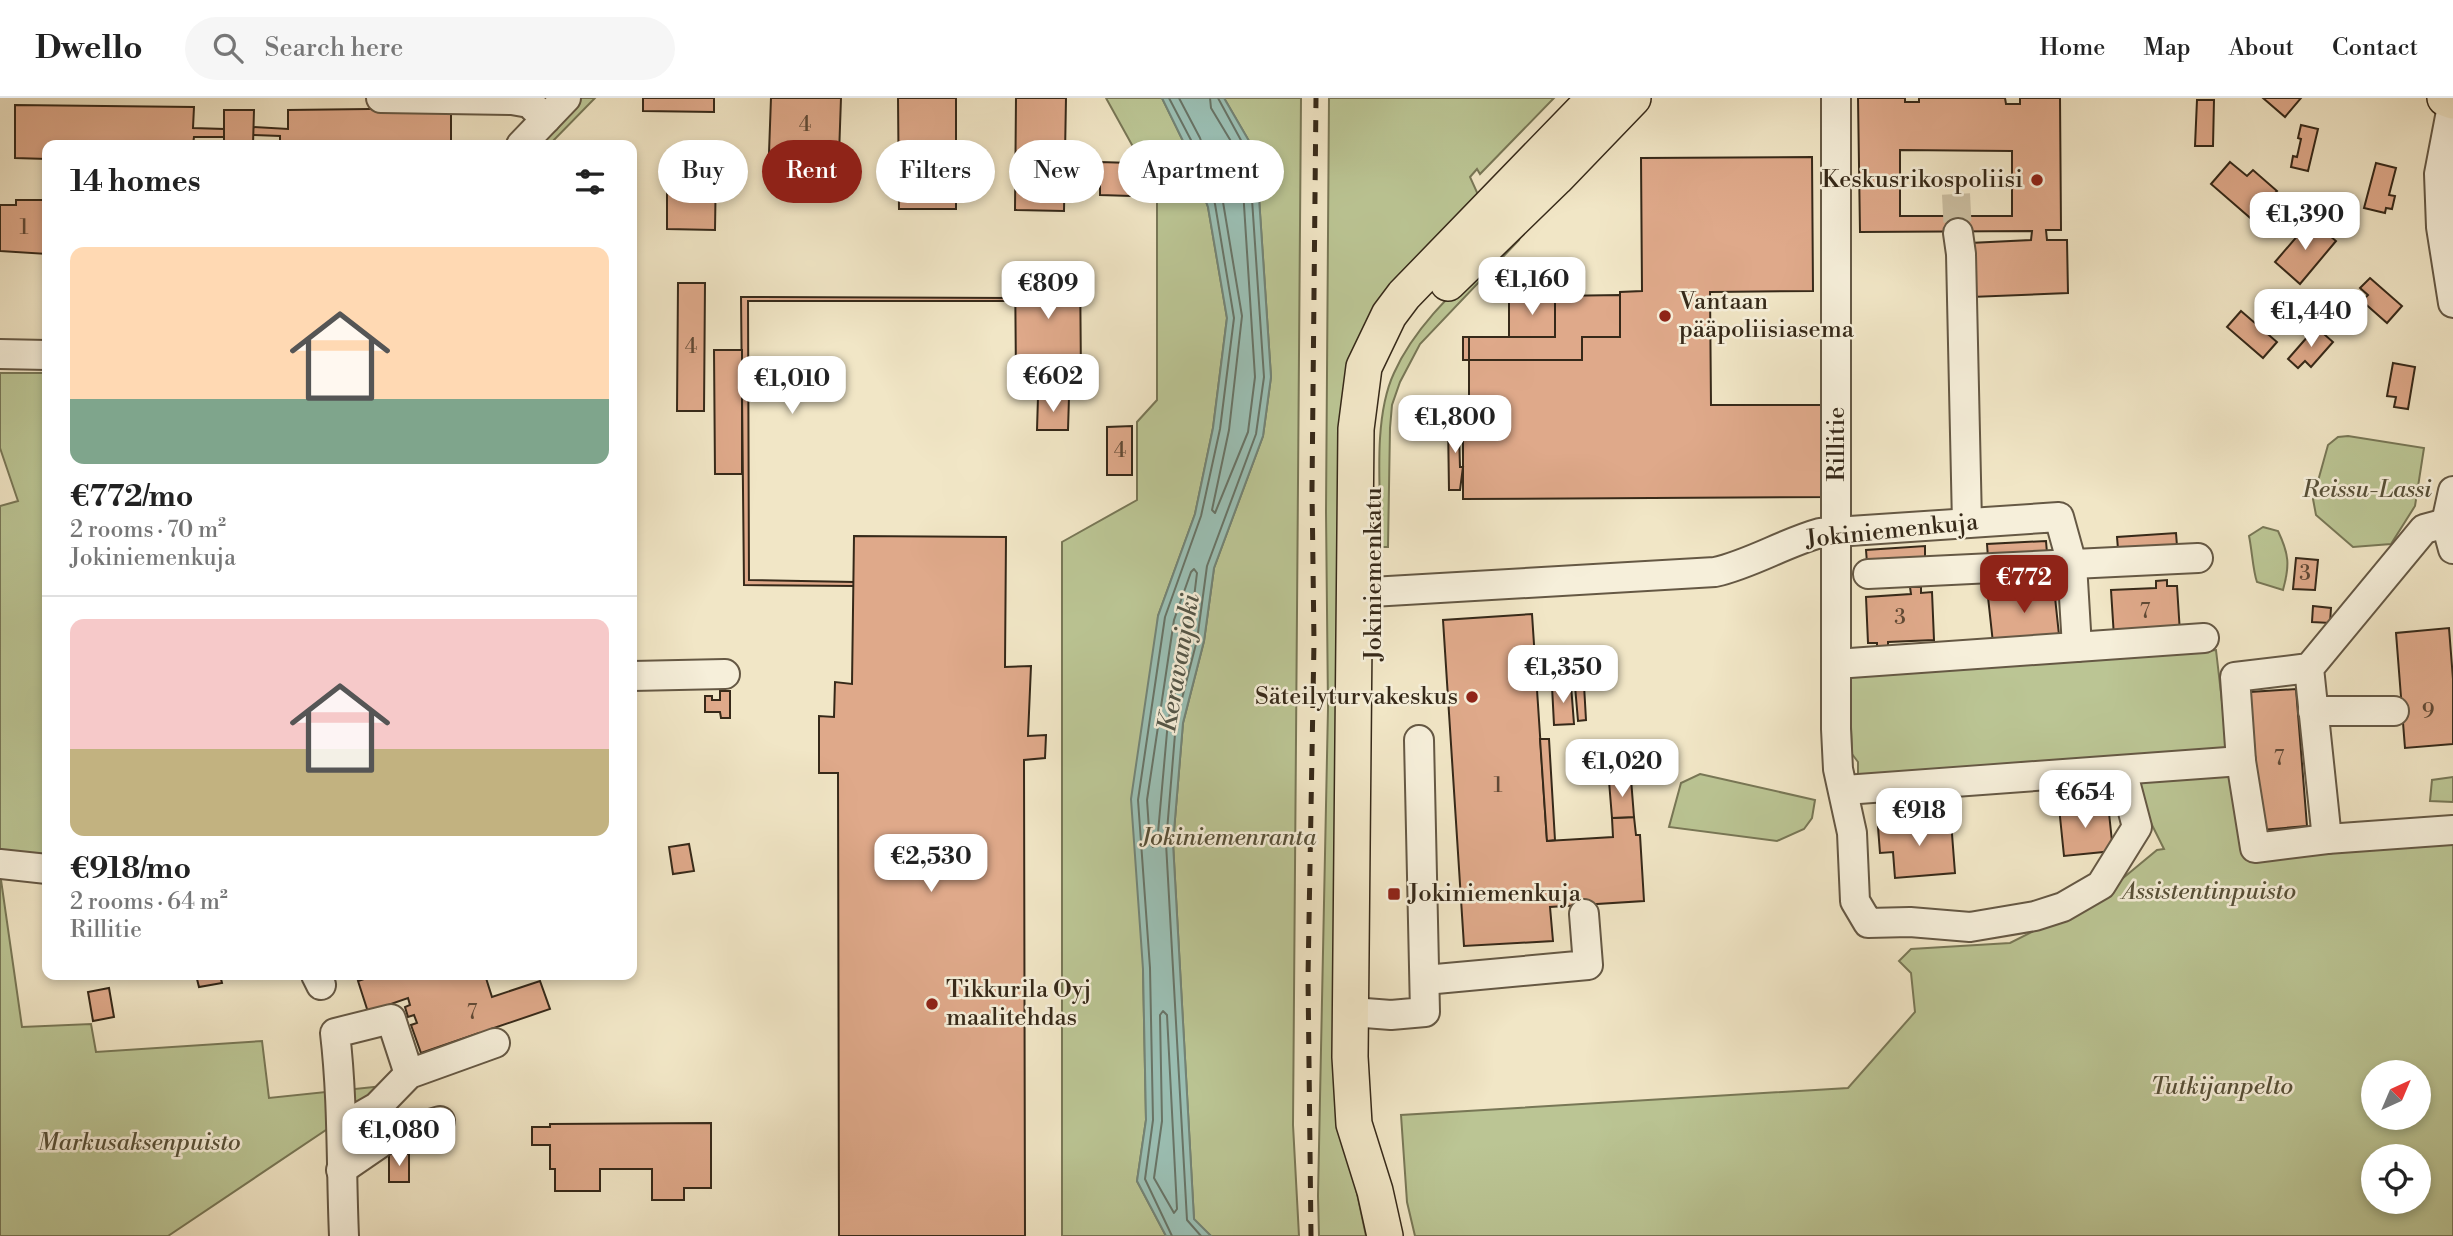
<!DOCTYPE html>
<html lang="en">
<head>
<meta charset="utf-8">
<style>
  :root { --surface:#fff; --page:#f6f6f6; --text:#222; --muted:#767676; --line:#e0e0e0; --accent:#8f2418 }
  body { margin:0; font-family:"Libre Bodoni",serif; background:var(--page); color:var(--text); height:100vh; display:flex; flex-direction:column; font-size:26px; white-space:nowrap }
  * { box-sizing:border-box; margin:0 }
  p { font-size:23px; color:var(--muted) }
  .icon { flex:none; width:38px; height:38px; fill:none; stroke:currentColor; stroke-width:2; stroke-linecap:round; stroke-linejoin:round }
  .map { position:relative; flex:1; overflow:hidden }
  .drawer { position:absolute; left:42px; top:42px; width:595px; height:840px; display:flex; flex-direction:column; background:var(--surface); border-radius:14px; box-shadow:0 4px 10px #0003 }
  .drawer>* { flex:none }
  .banner { position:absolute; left:658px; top:42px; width:665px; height:63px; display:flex; gap:14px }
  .needle { width:46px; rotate:44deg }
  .tools { position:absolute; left:2361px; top:962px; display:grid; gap:14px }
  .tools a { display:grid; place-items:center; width:70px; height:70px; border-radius:50%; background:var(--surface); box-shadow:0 4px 10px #0003; font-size:35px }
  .price { position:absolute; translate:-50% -60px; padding:0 16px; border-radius:14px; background:#fff; color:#222; font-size:23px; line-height:46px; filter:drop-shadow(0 2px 4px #0008) }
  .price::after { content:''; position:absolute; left:50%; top:42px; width:21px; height:16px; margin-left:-10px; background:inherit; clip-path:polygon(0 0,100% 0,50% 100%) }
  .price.on { background:var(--accent); color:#fff }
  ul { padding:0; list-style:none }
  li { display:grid; align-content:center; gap:14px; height:371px; padding:0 28px }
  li+li { border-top:2px solid var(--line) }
  li span { display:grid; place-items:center; height:217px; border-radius:14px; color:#555 }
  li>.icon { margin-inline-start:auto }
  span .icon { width:126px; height:126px; fill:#fffc; stroke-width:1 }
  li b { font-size:30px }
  h2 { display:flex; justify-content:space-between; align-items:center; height:84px; padding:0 28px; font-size:30px }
  .tag { padding:0 24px; border-radius:32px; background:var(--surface); box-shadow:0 4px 10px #0003; font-size:24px; line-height:63px }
  .tag.on { background:var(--accent); color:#fff }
  header { display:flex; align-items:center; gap:42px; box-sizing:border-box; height:98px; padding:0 35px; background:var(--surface); border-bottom:2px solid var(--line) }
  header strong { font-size:33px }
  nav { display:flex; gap:38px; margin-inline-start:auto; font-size:24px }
  .search { width:490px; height:63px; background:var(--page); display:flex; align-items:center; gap:18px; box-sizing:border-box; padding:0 24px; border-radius:38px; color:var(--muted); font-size:26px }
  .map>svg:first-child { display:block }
</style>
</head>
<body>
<header>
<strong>Dwello</strong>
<div class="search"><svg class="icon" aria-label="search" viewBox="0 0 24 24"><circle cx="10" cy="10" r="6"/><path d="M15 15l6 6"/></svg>Search here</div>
<nav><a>Home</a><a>Map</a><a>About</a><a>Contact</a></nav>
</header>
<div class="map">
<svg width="2453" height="1138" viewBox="0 0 2453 1138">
  <rect width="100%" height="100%" fill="#f1e6c6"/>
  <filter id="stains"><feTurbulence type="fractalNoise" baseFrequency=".00286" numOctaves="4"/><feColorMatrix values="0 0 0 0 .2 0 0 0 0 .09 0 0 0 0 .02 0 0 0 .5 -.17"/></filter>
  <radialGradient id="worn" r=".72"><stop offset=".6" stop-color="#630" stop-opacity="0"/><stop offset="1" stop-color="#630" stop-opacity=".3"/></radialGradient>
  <g fill="#bbc594" stroke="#787756" stroke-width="2" fill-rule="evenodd">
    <path d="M 581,0 L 595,0 L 549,47 L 533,47 Z"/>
    <path d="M 1106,0 L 1162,0 L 1185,47 L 1208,109 L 1227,220 L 1213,330 L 1195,416 L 1158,518 L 1143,871 L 1146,1022 L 1137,1083 L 1166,1138 L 1062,1138 L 1062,444 L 1137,402 L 1137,324 L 1157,302 L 1157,92 Z"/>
    <path d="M 1224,0 L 1301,0 L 1293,1027 L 1299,1138 L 1211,1138 L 1194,1122 L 1173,745 L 1183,625 L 1204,543 L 1214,470 L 1263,338 L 1271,279 L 1256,55 Z"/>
    <path d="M 1329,0 L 1554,0 L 1480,76 L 1477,71 L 1470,79 L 1480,101 L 1375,218 L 1348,1053 L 1366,1138 L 1319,1138 L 1318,1098 L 1328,610 L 1326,414 Z"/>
    <path d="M 1515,134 L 1520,139 L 1519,142 L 1420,246 L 1400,284 L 1392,307 L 1390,330 L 1388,449 L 1381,449 C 1381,397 1372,322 1394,275 C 1419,219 1473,177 1515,134 Z"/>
    <path d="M 0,275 L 47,275 L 47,760 L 0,756 L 0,408 L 18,403 L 0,350 Z"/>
    <path d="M 2348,338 L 2424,350 L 2415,408 L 2391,446 L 2353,449 L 2316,417 L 2313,401 L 2328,347 L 2338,339 Z"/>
    <path d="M 2263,429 L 2278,433 C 2289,456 2290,467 2283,492 L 2257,484 C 2253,473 2252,452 2249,438 Z"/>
    <path d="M 2216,552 L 2228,656 L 1858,684 L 1858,664 L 1852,656 L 1849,574 Z"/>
    <path d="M 2226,675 L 2231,678 L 2247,746 L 2453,728 L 2453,1138 L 1415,1138 L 1407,1104 L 1401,1017 L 1848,990 L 1915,914 L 1911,875 L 1899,863 L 1911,851 L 2010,845 L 2099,800 L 2157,752 L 2164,751 L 2134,691 L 2136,683 ZM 2373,975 L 2418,975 L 2418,1020 L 2373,1020 ZM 2373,1059 L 2418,1059 L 2418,1104 L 2373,1104 Z"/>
    <path d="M 1700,676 L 1815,702 L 1812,720 L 1804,731 L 1777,743 L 1669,729 L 1681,685 Z"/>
    <path d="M 2453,679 L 2453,704 L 2430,703 L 2432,682 Z"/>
    <path d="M 0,775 L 22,929 L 91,926 L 96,954 L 262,943 L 269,1000 L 393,987 L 168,1138 L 0,1138 Z"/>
  </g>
  <path fill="#9bc0b5" stroke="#738477" stroke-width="2" d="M 1162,0 L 1224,0 L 1256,55 L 1271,279 L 1263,338 L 1214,470 L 1204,543 L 1183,625 L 1173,745 L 1194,1121 L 1211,1138 L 1166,1138 L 1137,1083 L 1146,1022 L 1143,871 L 1131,701 L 1158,518 L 1195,416 L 1213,330 L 1227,220 L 1208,109 L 1185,47 Z"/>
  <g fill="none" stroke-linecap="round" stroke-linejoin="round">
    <g stroke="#687467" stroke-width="2">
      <path d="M 1169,0 L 1192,44 L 1215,106 L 1234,220 L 1220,331 L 1201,418 L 1165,519 L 1138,702 L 1150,870 L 1153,1022 L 1145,1081 L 1172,1138"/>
      <path d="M 1179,0 L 1200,40 L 1223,104 L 1242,218 L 1229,332 L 1212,412 L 1215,415 L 1248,334 L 1255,279 L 1241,60 L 1211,10 L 1210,0"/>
      <path d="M 1216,44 L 1220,45 L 1230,63 L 1229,78 L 1225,77 L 1214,48 Z"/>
      <path d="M 1194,471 L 1197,475 L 1189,540 L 1168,623 L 1157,746 L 1153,749 L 1150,746 L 1147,702 L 1174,522 L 1191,474 Z"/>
      <path d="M 1163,913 L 1167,917 L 1177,1111 L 1174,1115 L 1154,1080 L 1162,1023 L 1160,917 Z"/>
      <path d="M 1201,1138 L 1187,1122 L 1166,745 L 1176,624 L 1197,542 L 1207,468 L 1256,336 L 1264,279 L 1249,57 L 1218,0"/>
    </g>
  </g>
  <g fill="#dfa98a" stroke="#362919" stroke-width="2" fill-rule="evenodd">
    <path d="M 643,0 L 714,0 L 714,14 L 643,13 Z"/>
    <path d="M 771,0 L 841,0 L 839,57 L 769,55 Z"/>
    <path d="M 898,0 L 956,0 L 956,111 L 899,111 Z"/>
    <path d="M 1016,0 L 1066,0 L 1064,113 L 1015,112 Z"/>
    <path d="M 1858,0 L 1905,0 L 1905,4 L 1919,4 L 1919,0 L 2005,0 L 2006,6 L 2020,6 L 2020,0 L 2060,0 L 2061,132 L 2046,132 L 2047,142 L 2067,142 L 2068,195 L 1971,199 L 1970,145 L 2031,142 L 2032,133 L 1860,134 ZM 1900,52 L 2012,53 L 2012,118 L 1900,118 Z"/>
    <path d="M 2263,0 L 2301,0 L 2285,19 Z"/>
    <path d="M 2197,2 L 2214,2 L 2213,48 L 2195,48 Z"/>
    <path d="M 15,7 L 194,9 L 193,30 L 224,31 L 224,39 L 194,39 L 193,47 L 47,47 L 47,61 L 15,60 Z"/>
    <path d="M 451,10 L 451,47 L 280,47 L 280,38 L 253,37 L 253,29 L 288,31 L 288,12 Z"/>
    <path d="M 224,12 L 254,12 L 253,47 L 224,47 Z"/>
    <path d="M 2301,27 L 2318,31 L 2308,73 L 2291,69 L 2293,58 L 2297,59 L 2301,41 L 2298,40 Z"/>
    <path d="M 674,52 L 697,52 L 697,66 L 716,66 L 715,132 L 667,131 L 667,94 L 673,95 Z"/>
    <path d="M 1812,59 L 1813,193 L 1710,194 L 1711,307 L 1834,307 L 1835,399 L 1463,401 L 1463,335 L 1469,335 L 1469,262 L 1582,262 L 1582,239 L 1620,239 L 1620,194 L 1642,193 L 1641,60 Z"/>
    <path d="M 1100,64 L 1131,65 L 1131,98 L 1100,97 Z"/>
    <path d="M 2230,64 L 2247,78 L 2253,72 L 2277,93 L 2271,99 L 2282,109 L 2263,131 L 2211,86 Z"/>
    <path d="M 2376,65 L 2396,70 L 2389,97 L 2395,98 L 2392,111 L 2386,110 L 2385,115 L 2364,110 Z"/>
    <path d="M 16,102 L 47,102 L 47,156 L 0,153 L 0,107 L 16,107 Z"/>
    <path d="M 2311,122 L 2336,143 L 2300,186 L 2275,164 Z"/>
    <path d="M 1080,164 L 1081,281 L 1016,282 L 1015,165 Z"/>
    <path d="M 2370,180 L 2402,208 L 2387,225 L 2362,203 L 2368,197 L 2360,190 Z"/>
    <path d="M 678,185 L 705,185 L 704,313 L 677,313 Z"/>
    <path d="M 1620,197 L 1620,239 L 1582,239 L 1582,262 L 1469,262 L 1469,239 L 1555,239 L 1555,198 Z"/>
    <rect x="1509" y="198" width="46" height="41"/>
    <path d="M 741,199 L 1015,200 L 1015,203 L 748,203 L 749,482 L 854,484 L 854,488 L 744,487 Z"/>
    <path d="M 2241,213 L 2277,244 L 2263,260 L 2227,229 Z"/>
    <path d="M 2316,229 L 2333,244 L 2311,269 L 2305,263 L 2298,270 L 2288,261 Z"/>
    <rect x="1463" y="239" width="6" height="23"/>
    <path d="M 714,252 L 742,252 L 742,376 L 715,376 Z"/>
    <path d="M 2393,265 L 2415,269 L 2408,311 L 2394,309 L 2396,299 L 2387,298 Z"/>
    <path d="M 1038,299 L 1069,299 L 1068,332 L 1037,332 Z"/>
    <path d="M 1448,325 L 1466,325 L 1466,329 L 1469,329 L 1469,335 L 1459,335 L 1460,369 L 1463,369 L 1460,392 L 1449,392 Z"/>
    <path d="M 1132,328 L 1132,377 L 1107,377 L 1107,329 Z"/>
    <path d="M 2176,435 L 2177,448 L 2118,451 L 2117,439 Z"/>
    <path d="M 854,438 L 1006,439 L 1005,569 L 1031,568 L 1028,638 L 1046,637 L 1045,660 L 1024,662 L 1025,1138 L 839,1138 L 838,675 L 819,675 L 819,618 L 834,619 L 835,584 L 852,586 Z"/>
    <path d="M 2046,443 L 2047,455 L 1988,460 L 1987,446 Z"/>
    <path d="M 1925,448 L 1925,461 L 1867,465 L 1866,452 Z"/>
    <path d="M 2296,460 L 2318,462 L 2315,492 L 2293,491 Z"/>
    <path d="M 2167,482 L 2167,488 L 2177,488 L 2180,535 L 2114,539 L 2111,492 L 2156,490 L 2156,483 Z"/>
    <path d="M 2042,485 L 2043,491 L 2054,490 L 2059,537 L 1993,545 L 1988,499 L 2033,493 L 2032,486 Z"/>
    <path d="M 1910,489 L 1921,489 L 1921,495 L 1932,494 L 1934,542 L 1888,544 L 1888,551 L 1877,552 L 1877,545 L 1868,545 L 1866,499 L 1911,496 Z"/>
    <path d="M 2313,508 L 2331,510 L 2330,525 L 2312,524 Z"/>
    <path d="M 1532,516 L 1547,743 L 1613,739 L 1612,720 L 1634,719 L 1636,737 L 1640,737 L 1644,803 L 1550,809 L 1553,843 L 1464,848 L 1443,522 Z"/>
    <path d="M 2449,530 L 2453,581 L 2453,646 L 2405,650 L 2396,535 Z"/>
    <path d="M 1534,552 L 1540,552 L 1542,586 L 1536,586 Z"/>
    <path d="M 1571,587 L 1574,626 L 1554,627 L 1552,588 Z"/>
    <path d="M 1584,587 L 1586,622 L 1578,623 L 1575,588 Z"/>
    <path d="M 2296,591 L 2307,728 L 2261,732 L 2250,594 Z"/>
    <path d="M 720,593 L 730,593 L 730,620 L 721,620 L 720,614 L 705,614 L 705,598 L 712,598 L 712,602 L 720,602 Z"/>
    <path d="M 1540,641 L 1549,641 L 1555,742 L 1547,743 Z"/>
    <path d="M 1631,681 L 1634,719 L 1612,720 L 1609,683 Z"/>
    <path d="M 2097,705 L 2098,716 L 2109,715 L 2113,753 L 2064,758 L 2059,709 Z"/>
    <path d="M 1934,722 L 1934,724 L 1951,723 L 1955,775 L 1895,780 L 1893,754 L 1880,755 L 1878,729 L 1892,728 L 1892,725 Z"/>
    <path d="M 689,746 L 694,773 L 673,776 L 669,749 Z"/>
    <path d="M 196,877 L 220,877 L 222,885 L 199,889 Z"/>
    <path d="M 376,877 L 485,877 L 492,899 L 540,883 L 550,911 L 491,931 L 492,936 L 481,940 L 479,935 L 421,955 L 411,927 L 417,925 L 414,917 L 408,919 L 405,909 L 410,907 L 408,900 L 368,914 L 358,883 Z"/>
    <path d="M 109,890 L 114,919 L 93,923 L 88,894 Z"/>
    <path d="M 711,1025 L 711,1090 L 684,1090 L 684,1102 L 652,1102 L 652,1071 L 600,1071 L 600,1093 L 555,1093 L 555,1071 L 550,1071 L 550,1047 L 532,1047 L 532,1029 L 550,1029 L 550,1026 Z"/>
    <rect x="389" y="1056" width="20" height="28"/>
  </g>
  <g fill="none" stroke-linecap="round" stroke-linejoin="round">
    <path stroke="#ccc0a3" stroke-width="28" stroke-dasharray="28 14" stroke-linecap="butt" d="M 1956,96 L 1958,135"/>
    <g stroke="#655844" stroke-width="32">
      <g id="minor">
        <path d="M 381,0 L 512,2 L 529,5 L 546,21"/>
        <path d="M 1836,0 L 1836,631 L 1838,671 L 1852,735 L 1855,803 L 1868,825 L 1910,824 L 1970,829 L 2035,818 L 2063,809 L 2101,787 L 2137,729 L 2122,672"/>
        <path d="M 2453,3 L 2439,76 L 2441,129 L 2453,205"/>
        <path d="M 521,47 L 566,0"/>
        <path d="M 1958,135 L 1961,156 L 1967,425"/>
        <path d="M 0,256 L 47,257"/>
        <path d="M 2453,393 L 2446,425 L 2453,451"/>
        <path d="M 1868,476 L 2198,460"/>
        <path d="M 1354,495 L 1715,474 C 1751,466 1784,445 1820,435 L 2059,419 L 2072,466 L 2077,549"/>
        <path d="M 1836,566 L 2204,540"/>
        <path d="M 2309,570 L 2327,741 L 2255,750 L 2241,663 L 2235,579 L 2309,570 L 2424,431 L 2446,425"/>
        <path d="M 632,578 L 725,576"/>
        <path d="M 2313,613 L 2394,613"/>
        <path d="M 1845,692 L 2241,663"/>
        <path d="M 2327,741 L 2453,732"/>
        <path d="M 0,766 L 47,771"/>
        <path d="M 316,877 L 321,887"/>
        <path d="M 1425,882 L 1588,867 L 1584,816"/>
        <path d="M 1352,914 L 1391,917 L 1425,914 L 1419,642"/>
        <path d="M 342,1029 L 377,1009 L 409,976 L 495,945"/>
        <path d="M 341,1072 L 392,1037 L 440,1023"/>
        <path d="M 344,1138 C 341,1070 343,1003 335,935 L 391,921 L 409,976"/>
      </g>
    </g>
    <g stroke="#362919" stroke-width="38">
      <g id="major">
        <path d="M 2445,0 L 2453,3"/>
        <path d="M 1448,185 L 1556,80 L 1633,0"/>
        <path d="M 1385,1138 L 1375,1093 L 1354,1026 L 1350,959 L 1356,331 L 1364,269 L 1389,217 L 1404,197 L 1595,0"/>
      </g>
    </g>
    <use href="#minor" stroke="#f6efda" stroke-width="28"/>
    <use href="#major" stroke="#f1e6c6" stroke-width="35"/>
    <path stroke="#362919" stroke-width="5" stroke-dasharray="12 12" stroke-linecap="butt" d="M 1311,1138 L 1308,879 L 1314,544 L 1312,392 L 1316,0"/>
  </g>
  <g fill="#8f2418" stroke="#f6efda" stroke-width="2.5">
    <circle cx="2037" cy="82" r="7"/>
    <circle cx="1665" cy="218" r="7"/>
    <circle cx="1472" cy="599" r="7"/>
    <rect x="1387" y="789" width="14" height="14" rx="3.5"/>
    <circle cx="932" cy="906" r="7"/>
  </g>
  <g text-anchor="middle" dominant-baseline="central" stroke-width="5" stroke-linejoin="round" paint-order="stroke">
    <g font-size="21" fill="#604935">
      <text x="805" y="27">4</text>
      <text x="24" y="130">1</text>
      <text x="691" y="249">4</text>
      <text x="1120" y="353">4</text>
      <text x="2305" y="476">3</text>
      <text x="2145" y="514">7</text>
      <text x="1900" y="520">3</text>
      <text x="2428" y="614">9</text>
      <text x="2279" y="661">7</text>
      <text x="1498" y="688">1</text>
      <text x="472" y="915">7</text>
    </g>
    <g font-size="24" fill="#362919" stroke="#f6efda" text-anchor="start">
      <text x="2023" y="82" text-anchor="end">Keskusrikospoliisi</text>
      <text x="1679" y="204">Vantaan<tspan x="1679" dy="28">pääpoliisiasema</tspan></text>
      <text x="1458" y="599" text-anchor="end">Säteilyturvakeskus</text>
      <text x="1408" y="796">Jokiniemenkuja</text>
      <text x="946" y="892">Tikkurila Oyj<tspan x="946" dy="28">maalitehdas</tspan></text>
    </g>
    <g font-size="24" fill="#362919" stroke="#f6efda">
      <text transform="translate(1837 346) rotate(-90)">Rillitie</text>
      <text transform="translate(1892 433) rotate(-6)">Jokiniemenkuja</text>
      <text transform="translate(1374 476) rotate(-90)">Jokiniemenkatu</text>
    </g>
    <g font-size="24" font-style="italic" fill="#575038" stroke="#f6efda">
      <text x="2367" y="392">Reissu-Lassi</text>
      <text x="1229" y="740">Jokiniemenranta</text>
      <text x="2209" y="794">Assistentinpuisto</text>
      <text x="2222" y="989">Tutkijanpelto</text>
      <text x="139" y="1045">Markusaksenpuisto</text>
    </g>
    <g font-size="26" font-style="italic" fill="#545648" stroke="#f6efda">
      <text transform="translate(1179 565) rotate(-80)">Keravanjoki</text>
    </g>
  </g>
  <rect width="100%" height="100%" filter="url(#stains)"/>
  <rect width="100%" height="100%" fill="url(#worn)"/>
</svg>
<div class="tools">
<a><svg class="needle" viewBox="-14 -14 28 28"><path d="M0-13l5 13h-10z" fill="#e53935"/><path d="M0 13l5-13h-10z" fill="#767676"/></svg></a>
<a><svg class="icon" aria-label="locate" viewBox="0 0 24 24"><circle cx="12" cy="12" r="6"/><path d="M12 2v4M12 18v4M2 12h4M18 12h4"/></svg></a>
</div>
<b class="price" style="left:2305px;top:154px">€1,390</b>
<b class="price" style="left:1532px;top:219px">€1,160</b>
<b class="price" style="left:1048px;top:223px">€809</b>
<b class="price" style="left:2311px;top:251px">€1,440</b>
<b class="price" style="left:1053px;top:316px">€602</b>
<b class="price" style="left:792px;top:318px">€1,010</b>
<b class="price" style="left:1455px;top:357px">€1,800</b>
<b class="price on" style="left:2024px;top:517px">€772</b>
<b class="price" style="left:1563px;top:607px">€1,350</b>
<b class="price" style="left:1622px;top:701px">€1,020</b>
<b class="price" style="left:2085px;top:732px">€654</b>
<b class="price" style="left:1919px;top:750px">€918</b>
<b class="price" style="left:931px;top:796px">€2,530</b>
<b class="price" style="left:399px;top:1070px">€1,080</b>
<div class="banner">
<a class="tag">Buy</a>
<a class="tag on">Rent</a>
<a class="tag">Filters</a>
<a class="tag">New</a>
<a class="tag">Apartment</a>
</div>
<section class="drawer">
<h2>14 homes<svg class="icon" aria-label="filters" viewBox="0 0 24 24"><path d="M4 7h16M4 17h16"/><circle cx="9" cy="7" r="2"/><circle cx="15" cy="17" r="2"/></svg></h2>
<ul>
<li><span style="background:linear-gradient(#ffd9b3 70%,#7fa58c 0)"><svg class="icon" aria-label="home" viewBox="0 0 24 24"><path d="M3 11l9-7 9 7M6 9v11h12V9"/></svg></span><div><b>€772/mo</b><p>2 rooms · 70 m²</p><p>Jokiniemenkuja</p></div></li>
<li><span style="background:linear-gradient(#f6c9c9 60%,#c2b280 0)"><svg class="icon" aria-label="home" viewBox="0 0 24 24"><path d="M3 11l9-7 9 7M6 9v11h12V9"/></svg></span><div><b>€918/mo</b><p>2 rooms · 64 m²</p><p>Rillitie</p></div></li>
</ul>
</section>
</div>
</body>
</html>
